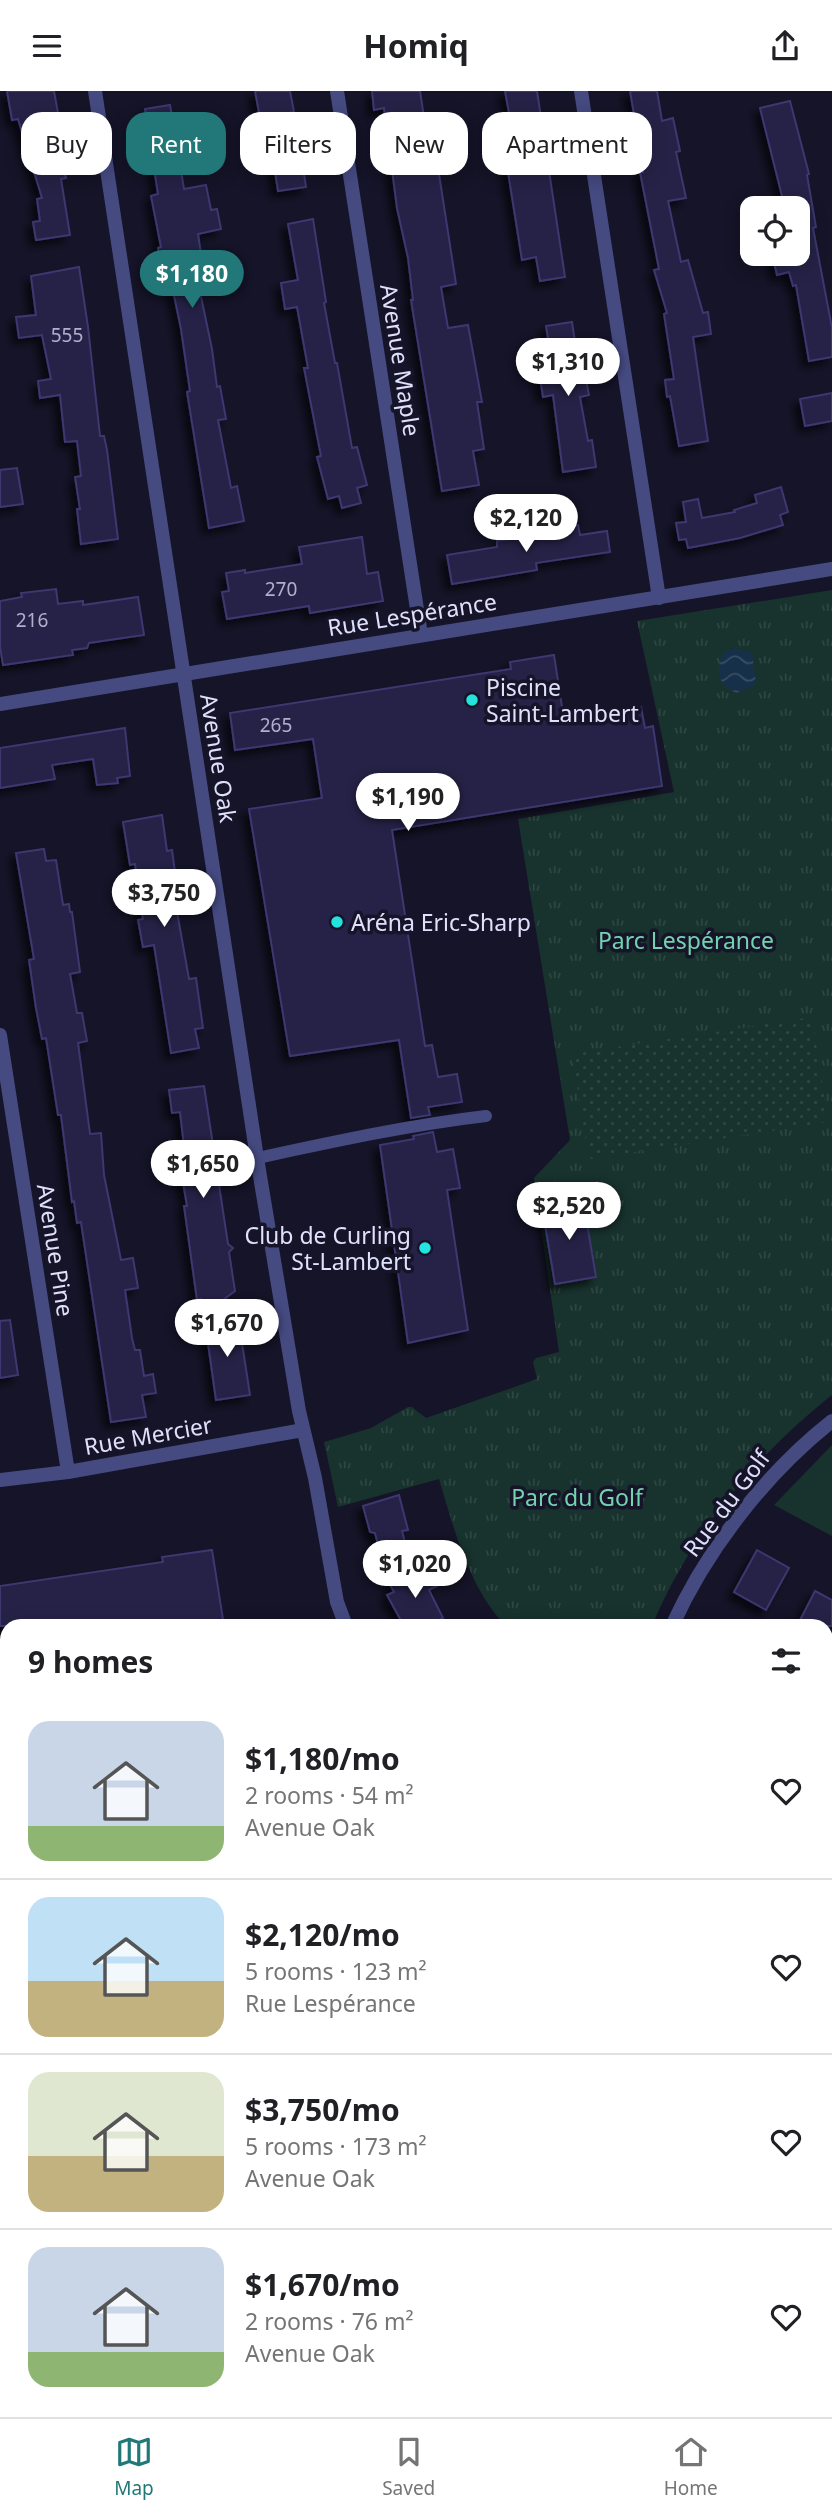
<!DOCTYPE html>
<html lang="en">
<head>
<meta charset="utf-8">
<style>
  :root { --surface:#fff; --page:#f2f2f2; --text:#202124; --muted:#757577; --line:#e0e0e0; --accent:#227878 }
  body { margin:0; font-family:"Noto Sans",sans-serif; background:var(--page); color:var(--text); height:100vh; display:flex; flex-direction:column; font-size:26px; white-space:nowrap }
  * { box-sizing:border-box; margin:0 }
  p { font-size:23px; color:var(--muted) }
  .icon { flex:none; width:38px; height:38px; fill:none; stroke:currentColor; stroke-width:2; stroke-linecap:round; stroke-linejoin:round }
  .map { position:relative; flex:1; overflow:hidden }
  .sheet { position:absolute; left:0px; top:1528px; width:833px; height:800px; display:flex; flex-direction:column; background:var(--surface); border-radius:21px 21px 0 0; box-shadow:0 4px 18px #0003 }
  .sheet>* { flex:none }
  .banner { position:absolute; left:21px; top:21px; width:791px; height:63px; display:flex; gap:14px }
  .tools { position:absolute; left:740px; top:105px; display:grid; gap:14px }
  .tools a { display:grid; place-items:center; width:70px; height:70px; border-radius:14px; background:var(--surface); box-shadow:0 4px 18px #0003; font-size:35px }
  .price { position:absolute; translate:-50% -60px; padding:0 16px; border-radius:24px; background:#fff; color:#222; font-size:23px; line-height:46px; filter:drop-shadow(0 2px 4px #0008) }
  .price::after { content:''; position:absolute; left:50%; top:42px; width:21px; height:16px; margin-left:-10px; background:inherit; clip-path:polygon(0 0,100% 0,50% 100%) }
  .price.selected { background:var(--accent); color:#fff }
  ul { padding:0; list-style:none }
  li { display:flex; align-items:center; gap:21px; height:175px; padding:0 28px }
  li+li { border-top:2px solid var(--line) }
  li span { display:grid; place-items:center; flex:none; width:196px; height:140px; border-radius:21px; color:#555 }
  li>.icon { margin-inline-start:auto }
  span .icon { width:84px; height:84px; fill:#fffc; stroke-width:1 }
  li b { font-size:30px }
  h2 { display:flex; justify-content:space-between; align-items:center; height:84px; padding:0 28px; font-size:30px }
  .chip { padding:0 24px; border-radius:21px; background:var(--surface); box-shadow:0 4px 18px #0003; font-size:24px; line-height:63px }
  .chip.selected { background:var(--accent); color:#fff }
  header { display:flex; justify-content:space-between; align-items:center; height:91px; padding:0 28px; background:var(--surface); font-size:32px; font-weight:700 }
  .tab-bar { display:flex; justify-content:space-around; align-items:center; height:98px; border-top:2px solid var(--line); background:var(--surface); font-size:19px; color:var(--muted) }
  .tab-bar a { display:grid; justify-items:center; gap:4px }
  .tab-bar .selected { color:var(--accent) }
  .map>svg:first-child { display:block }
</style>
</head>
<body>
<header><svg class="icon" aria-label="menu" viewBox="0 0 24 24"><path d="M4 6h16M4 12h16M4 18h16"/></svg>Homiq<svg class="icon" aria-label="share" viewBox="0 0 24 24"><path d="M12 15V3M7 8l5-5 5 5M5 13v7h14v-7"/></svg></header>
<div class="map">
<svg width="832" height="2326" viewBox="0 0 832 2326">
  <defs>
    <pattern id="park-tufts" width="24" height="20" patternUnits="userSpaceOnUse" patternTransform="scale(1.75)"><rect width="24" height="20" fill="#18322d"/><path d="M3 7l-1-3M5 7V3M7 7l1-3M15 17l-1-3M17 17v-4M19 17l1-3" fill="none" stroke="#2e4642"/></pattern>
    <pattern id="garden-dots" width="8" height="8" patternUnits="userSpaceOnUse" patternTransform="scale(1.75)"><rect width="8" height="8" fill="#18322d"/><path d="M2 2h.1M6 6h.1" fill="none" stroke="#2e4642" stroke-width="1.8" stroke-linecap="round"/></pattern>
    <pattern id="water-waves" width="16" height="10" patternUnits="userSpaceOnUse" patternTransform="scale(1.75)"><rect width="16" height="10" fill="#16304a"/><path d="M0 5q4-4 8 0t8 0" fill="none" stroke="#374e65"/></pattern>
    <filter id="shadow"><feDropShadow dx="-6" dy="6" stdDeviation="3.5" flood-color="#0009"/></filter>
  </defs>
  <rect width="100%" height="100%" fill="#151428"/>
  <path fill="#18322d" d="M 832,1354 L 832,1445 L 774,1414 Z"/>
  <g fill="url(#park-tufts)">
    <path d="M 832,499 L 832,1304 C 756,1364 689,1445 652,1535 L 506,1535 C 469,1497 454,1438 439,1388 L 338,1416 L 324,1351 L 371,1337 L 408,1316 L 412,1316 L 426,1327 L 537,1288 L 533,1271 L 536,1267 L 559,1261 L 534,1087 L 570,1049 L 518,728 L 674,701 L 637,530 Z"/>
    <path d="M 826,1908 L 832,1911 L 832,2200 L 826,2212 Z"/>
    <path d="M 0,2216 L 7,2219 L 7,2296 L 0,2296 Z"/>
  </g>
  <path fill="url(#garden-dots)" d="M 812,926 L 828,1031 L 589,1068 L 572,963 Z"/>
  <path fill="url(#water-waves)" d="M 735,557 L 745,561 L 752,560 L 756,593 L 737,602 C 717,595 715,578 724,561 Z"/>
  <g fill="#252247" stroke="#3c3770" stroke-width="2" filter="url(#shadow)">
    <path d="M 7,0 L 54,0 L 58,22 L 47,24 L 66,87 L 61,88 L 70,144 L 36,149 L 33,131 L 40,130 L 37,108 L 42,107 L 18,28 L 12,29 Z"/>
    <path d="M 255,0 L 290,0 L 294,21 L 260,27 Z"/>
    <path d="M 372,0 L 420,0 L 425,33 L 434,32 L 438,56 L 435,57 L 456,193 L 441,196 L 448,237 L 468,234 L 482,311 L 477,311 L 484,358 L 473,360 L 479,394 L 442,400 L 411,209 L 413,209 L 408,167 L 397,117 L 384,17 L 374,19 Z"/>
    <path d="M 505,0 L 537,0 L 565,186 L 540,190 L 536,166 L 522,169 L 504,56 L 515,55 Z"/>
    <path d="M 630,0 L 657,0 L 662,30 L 673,27 L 680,60 L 676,61 L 686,107 L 668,110 L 681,171 L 688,169 L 703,222 L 708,221 L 711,243 L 693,246 L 708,350 L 679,355 L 670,305 L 667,306 L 665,289 L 674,288 L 664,223 L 667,222 L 654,179 L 659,178 L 640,81 L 643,81 L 634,35 L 636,35 Z"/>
    <path d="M 790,10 L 809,83 L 807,84 L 816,136 L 813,137 L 832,237 L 832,266 L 809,270 L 796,194 L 793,195 L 789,181 L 777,184 L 772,163 L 798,163 L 798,117 L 785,117 L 760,17 Z"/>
    <path d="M 170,14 L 184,98 L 206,94 L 211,119 L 217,118 L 221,138 L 198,143 L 203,176 L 195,177 L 212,258 L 217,296 L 220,295 L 226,328 L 218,329 L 231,397 L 237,395 L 244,430 L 209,437 L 187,301 L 190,300 L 181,238 L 169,180 L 161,181 L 158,157 L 161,156 L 151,105 L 158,103 L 145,18 Z"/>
    <path d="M 300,57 L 306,96 L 278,100 L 272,61 Z"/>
    <path d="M 313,128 L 326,211 L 324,212 L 335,272 L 337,272 L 352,357 L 357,356 L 367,394 L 357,397 L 361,412 L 342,417 L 339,405 L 328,408 L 317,366 L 321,365 L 304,277 L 308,277 L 297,216 L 285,218 L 281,192 L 298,189 L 288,133 Z"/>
    <path d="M 79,176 L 88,236 L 100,345 L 104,345 L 107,359 L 118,448 L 81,453 L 77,418 L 80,418 L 75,386 L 81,385 L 77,350 L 65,351 L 60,304 L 40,307 L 38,290 L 51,288 L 42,244 L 19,247 L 16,226 L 36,224 L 31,185 Z"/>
    <path d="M 572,231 L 580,285 L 585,284 L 589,304 L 580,306 L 588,350 L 592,349 L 596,376 L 563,381 L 553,304 L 543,306 L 539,280 L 553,278 L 546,235 Z"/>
    <path d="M 832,302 L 832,330 L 805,335 L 800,308 Z"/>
    <path d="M 17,377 L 23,413 L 0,416 L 0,379 Z"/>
    <path d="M 781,396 L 788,421 L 780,424 L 783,434 L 740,447 L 688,457 L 686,448 L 679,449 L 676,432 L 686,431 L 683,411 L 698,408 L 702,427 L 735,421 L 734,419 L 757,412 L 755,404 Z"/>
    <path d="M 578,434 L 580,444 L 607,440 L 610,461 L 536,472 L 537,479 L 452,493 L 447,464 L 497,456 L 497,450 L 548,442 L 547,438 Z"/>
    <path d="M 362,446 L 367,483 L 378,481 L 383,510 L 310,522 L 309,515 L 227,528 L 222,501 L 229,500 L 226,482 L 245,479 L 245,482 L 302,473 L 299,456 Z"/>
    <path d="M 56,498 L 58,513 L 83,510 L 83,514 L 138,506 L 144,544 L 89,552 L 87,557 L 72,559 L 73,564 L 3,574 L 0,555 L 0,510 L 22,506 L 21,502 Z"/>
    <path d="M 554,564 L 564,629 L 641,616 L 645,637 L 653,635 L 662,695 L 392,739 L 425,955 L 432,954 L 438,986 L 457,983 L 462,1011 L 428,1016 L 430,1024 L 411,1027 L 399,949 L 290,965 L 249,718 L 322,707 L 313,648 L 235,659 L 230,622 L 511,578 L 510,571 Z"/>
    <path d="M 125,637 L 130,685 L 117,687 L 118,692 L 97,694 L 93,668 L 52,674 L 55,688 L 0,697 L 0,657 Z"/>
    <path d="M 162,724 L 167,760 L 172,759 L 177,796 L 179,795 L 182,814 L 176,815 L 189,888 L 196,887 L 203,937 L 195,938 L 199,957 L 171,962 L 154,854 L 143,856 L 138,829 L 143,828 L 135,773 L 130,774 L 123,731 Z"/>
    <path d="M 44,758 L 46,770 L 56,769 L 63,814 L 69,813 L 70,821 L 72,821 L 80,881 L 70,883 L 77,922 L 82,922 L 87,950 L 78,952 L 90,1043 L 101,1042 L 104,1084 L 121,1169 L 133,1167 L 138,1197 L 125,1199 L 132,1247 L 135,1259 L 140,1259 L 144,1285 L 153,1283 L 156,1302 L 142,1304 L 146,1326 L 111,1331 L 81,1131 L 77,1132 L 74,1110 L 72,1111 L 61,1024 L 58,1024 L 46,947 L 42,948 L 36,917 L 29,869 L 34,868 L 16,762 Z"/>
    <path d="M 204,995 L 228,1153 L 233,1157 L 229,1161 L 235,1200 L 203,1224 L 201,1208 L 197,1209 L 184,1115 L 187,1115 L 184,1097 L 175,1057 L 184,1055 L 180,1021 L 172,1022 L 169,999 Z"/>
    <path d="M 433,1041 L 437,1061 L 453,1058 L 460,1097 L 447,1099 L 468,1239 L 408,1252 L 380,1054 L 414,1048 L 413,1045 Z"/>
    <path d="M 583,1109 L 596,1186 L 555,1193 L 542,1116 Z"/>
    <path d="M 238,1226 L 250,1304 L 216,1309 L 205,1231 Z"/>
    <path d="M 10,1229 L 18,1284 L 0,1287 L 0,1230 Z"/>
    <path d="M 399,1404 L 408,1439 L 402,1440 L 406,1455 L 380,1461 L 375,1442 L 370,1441 L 363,1415 Z"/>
    <path d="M 212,1459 L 224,1535 L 0,1535 L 0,1495 L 163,1471 L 162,1466 Z"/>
    <path d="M 757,1459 L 789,1477 L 766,1519 L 734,1501 Z"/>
    <path d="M 419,1478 L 423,1487 L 431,1483 L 437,1495 L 429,1499 L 443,1527 L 427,1535 L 404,1535 L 387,1504 L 394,1501 L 389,1492 Z"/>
    <path d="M 815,1500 L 832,1509 L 832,1535 L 797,1535 Z"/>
  </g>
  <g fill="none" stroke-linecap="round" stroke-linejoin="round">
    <g stroke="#454a81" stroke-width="12">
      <path d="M 257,1067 C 332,1051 409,1034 486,1025"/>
      <path d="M 0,1915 L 7,1919"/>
    </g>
    <g stroke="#454a81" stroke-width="14">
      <path d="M 95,0 L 257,1067 L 299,1320 L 315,1387 L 337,1511 L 346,1535"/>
      <path d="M 337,0 L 421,544"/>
      <path d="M 581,0 L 659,507"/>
      <path d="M 0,613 L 832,478"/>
      <path d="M 0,944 L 68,1381"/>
      <path d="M 0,1389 L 68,1381 L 303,1339"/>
      <path d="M 672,1535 C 707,1458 766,1382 832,1330"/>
      <path d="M 826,1610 L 832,1613"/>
      <path d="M 826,1878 L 832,1882"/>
      <path d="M 0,2210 L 7,2213"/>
      <path d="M 0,2303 L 7,2301"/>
      <path d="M 212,2320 L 223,2326"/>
    </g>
    <g stroke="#24e3de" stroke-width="5" stroke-dasharray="10 9" stroke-linecap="butt">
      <path d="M 0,1971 L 7,1974"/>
      <path d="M 0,1986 L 7,1990"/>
      <path d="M 646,2320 L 657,2326"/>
      <path d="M 676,2320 L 686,2326"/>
      <path d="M 718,2320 L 727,2326"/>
    </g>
  </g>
  <g fill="#24e3de" stroke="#151428" stroke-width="2.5">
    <circle cx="472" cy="609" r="7"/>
    <circle cx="337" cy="831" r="7"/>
    <circle cx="425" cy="1157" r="7"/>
  </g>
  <g text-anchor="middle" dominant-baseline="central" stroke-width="7" stroke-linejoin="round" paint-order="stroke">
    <g font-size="19" fill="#b0b0ce">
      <text x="67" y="244">555</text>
      <text x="281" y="498">270</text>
      <text x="32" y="529">216</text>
      <text x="276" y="634">265</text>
    </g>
    <g font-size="23" fill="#dfe0fb" stroke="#151428">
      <text transform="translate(401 269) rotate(81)">Avenue Maple</text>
      <text transform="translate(412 523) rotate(-9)">Rue Lespérance</text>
      <text transform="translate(219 667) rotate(81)">Avenue Oak</text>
      <text transform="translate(56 1159) rotate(81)">Avenue Pine</text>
      <text transform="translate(148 1344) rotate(-10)">Rue Mercier</text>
      <text transform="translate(726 1412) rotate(-53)">Rue du Golf</text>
    </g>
    <g font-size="23" fill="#dfe0fb" stroke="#151428" text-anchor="start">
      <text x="486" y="596">Piscine<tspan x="486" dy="26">Saint-Lambert</tspan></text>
      <text x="351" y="831">Aréna Eric-Sharp</text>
      <text x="411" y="1144" text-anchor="end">Club de Curling<tspan x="411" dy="26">St-Lambert</tspan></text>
    </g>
    <g font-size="23" fill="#73d3af" stroke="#151428">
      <text x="686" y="849">Parc Lespérance</text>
      <text x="577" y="1406">Parc du Golf</text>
    </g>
  </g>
</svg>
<div class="tools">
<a><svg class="icon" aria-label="locate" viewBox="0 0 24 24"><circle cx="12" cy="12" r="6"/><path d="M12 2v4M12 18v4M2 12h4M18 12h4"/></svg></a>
</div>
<b class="price selected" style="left:192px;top:219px">$1,180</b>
<b class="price" style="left:568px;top:307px">$1,310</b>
<b class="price" style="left:526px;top:463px">$2,120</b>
<b class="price" style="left:408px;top:742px">$1,190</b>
<b class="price" style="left:164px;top:838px">$3,750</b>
<b class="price" style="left:203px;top:1109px">$1,650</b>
<b class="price" style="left:569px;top:1151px">$2,520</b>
<b class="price" style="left:227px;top:1268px">$1,670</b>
<b class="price" style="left:415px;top:1509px">$1,020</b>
<div class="banner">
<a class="chip">Buy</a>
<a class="chip selected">Rent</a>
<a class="chip">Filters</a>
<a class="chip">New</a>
<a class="chip">Apartment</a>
</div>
<section class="sheet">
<h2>9 homes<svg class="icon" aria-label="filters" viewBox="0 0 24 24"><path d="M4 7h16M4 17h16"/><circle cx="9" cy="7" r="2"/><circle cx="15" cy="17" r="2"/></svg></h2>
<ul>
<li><span style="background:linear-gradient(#c9d6e8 75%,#8fb573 0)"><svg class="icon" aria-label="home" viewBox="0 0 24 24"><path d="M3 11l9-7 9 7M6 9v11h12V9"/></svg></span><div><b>$1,180/mo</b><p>2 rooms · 54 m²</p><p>Avenue Oak</p></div><svg class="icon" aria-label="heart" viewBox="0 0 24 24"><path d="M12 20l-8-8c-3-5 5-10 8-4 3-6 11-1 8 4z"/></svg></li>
<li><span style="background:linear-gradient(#bfe0f5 60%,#c2b280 0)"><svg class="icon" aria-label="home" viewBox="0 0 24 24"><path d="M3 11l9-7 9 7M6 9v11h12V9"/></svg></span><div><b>$2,120/mo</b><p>5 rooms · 123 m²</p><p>Rue Lespérance</p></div><svg class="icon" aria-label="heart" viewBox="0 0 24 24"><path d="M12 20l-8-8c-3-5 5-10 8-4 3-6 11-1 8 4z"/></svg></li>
<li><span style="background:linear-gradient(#dfe7d0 60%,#c2b280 0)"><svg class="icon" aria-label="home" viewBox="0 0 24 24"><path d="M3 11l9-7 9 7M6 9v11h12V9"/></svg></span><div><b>$3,750/mo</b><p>5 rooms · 173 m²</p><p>Avenue Oak</p></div><svg class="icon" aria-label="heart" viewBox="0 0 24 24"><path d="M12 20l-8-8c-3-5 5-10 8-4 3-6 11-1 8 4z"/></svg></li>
<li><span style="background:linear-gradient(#c9d6e8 75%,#8fb573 0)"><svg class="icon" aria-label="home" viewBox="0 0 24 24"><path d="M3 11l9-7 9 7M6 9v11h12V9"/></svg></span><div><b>$1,670/mo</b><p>2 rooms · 76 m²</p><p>Avenue Oak</p></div><svg class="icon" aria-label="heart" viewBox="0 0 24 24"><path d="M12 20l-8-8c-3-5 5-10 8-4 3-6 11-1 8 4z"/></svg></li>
</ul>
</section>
</div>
<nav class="tab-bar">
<a class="selected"><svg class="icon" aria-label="map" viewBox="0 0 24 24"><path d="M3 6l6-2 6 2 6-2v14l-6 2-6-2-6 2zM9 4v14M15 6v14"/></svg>Map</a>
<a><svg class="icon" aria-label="saved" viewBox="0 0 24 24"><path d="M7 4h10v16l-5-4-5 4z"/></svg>Saved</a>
<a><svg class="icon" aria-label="home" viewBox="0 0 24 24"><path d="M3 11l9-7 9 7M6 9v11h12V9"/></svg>Home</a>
</nav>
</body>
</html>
